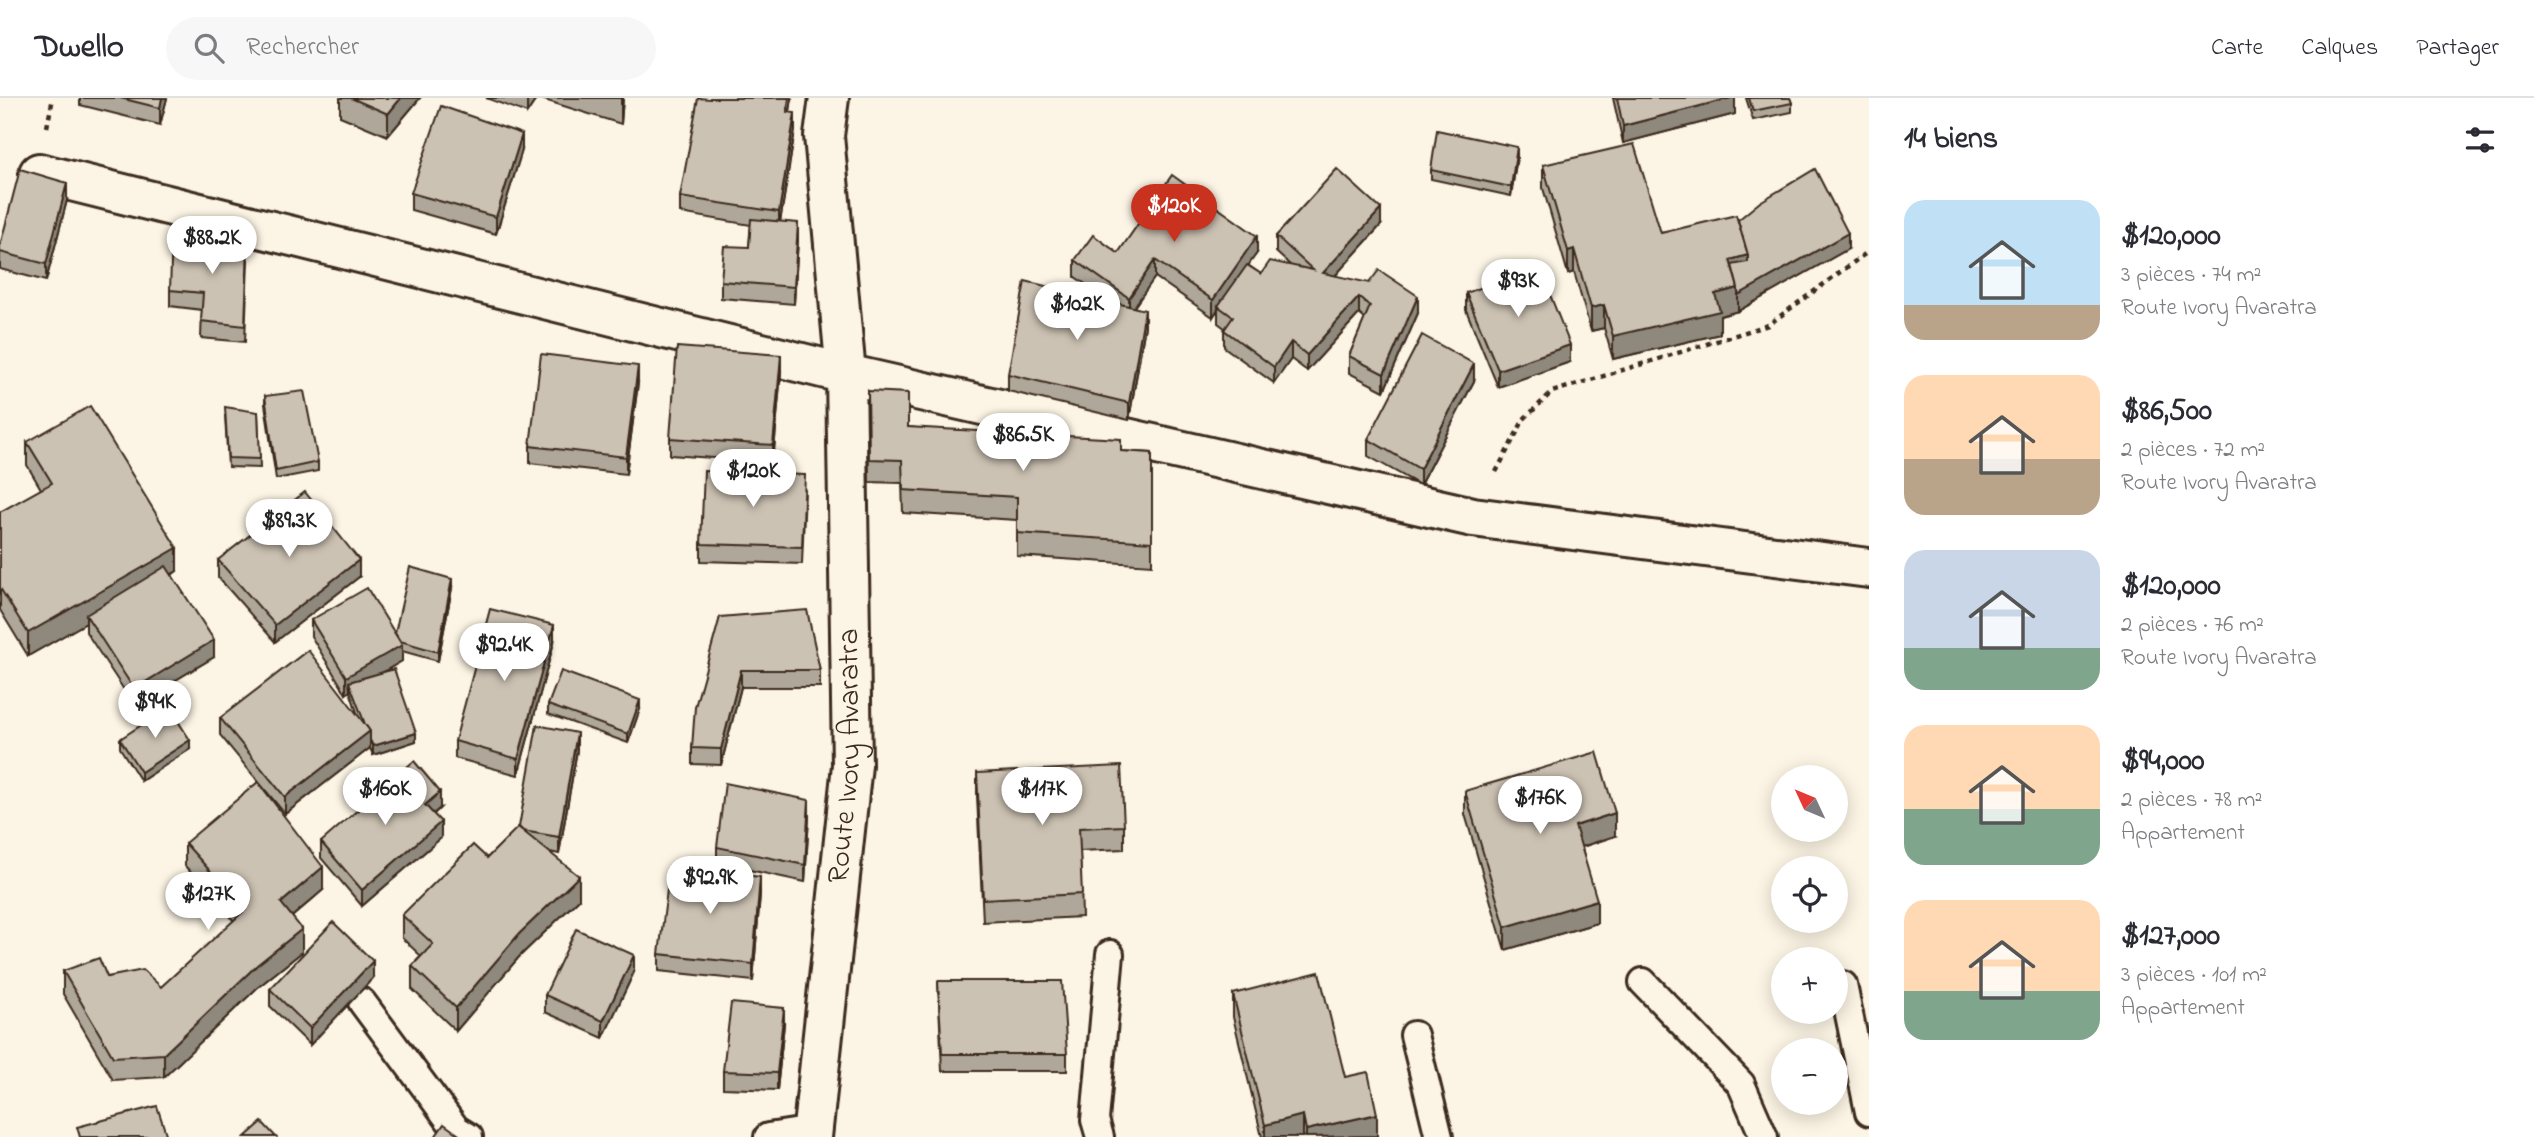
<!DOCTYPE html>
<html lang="fr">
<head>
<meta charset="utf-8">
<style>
  :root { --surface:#fff; --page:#f7f7f7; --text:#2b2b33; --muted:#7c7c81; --line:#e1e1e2; --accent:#c8321e }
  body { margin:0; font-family:"Indie Flower",sans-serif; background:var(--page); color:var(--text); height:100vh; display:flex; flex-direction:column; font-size:26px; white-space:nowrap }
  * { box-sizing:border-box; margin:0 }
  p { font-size:23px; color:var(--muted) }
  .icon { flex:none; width:38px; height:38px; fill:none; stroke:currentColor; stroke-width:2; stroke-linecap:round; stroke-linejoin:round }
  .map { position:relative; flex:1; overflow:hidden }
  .side { display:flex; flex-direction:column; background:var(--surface); width:665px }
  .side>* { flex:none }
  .needle { width:46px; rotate:314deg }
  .buttons { position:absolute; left:1771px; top:667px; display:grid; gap:14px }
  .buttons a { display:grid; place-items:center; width:77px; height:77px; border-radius:50%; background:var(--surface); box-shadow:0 4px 18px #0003; font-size:35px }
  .price { position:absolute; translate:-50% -60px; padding:0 16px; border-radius:24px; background:#fff; color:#222; font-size:23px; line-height:46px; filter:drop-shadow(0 2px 4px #0008) }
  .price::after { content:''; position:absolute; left:50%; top:42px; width:21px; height:16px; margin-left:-10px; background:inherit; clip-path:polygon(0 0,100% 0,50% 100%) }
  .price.current { background:var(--accent); color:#fff }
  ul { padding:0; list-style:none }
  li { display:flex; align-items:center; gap:21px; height:175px; padding:0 35px }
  li span { display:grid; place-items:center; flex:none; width:196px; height:140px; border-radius:21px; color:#555 }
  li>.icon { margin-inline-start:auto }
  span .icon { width:84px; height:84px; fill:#fffc; stroke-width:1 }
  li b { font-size:30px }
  h2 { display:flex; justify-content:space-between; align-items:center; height:84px; padding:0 35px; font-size:30px }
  header { display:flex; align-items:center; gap:42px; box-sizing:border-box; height:98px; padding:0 35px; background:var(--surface); border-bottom:2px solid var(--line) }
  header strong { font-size:33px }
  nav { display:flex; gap:38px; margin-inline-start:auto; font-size:24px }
  .search { width:490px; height:63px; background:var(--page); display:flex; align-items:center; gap:18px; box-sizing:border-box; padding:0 24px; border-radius:38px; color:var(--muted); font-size:26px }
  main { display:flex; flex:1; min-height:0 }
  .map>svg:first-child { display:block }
</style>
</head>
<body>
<header>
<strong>Dwello</strong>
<div class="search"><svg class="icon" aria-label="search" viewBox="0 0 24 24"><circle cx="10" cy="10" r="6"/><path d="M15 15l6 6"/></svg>Rechercher</div>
<nav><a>Carte</a><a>Calques</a><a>Partager</a></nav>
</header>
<main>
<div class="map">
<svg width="1869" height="1039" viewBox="0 0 1869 1039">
  <rect width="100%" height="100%" fill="#fcf5e5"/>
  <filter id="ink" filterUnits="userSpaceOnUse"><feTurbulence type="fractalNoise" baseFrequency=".0143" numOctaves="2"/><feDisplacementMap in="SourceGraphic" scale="14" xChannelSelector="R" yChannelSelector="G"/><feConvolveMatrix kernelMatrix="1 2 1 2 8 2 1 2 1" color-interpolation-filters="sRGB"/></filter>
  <g filter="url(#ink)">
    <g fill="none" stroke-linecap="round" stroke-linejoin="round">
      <g stroke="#3b2a1e" stroke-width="32">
        <g id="service">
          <path d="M 1643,884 L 1741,986 L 1764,1039"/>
          <path d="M 1843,887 L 1869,1014"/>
          <path d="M 362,904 L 456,1031 L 469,1039"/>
          <path d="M 1414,937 L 1439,1039"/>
          <path d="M 768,1039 L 813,1032"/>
          <path d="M 1100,1039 L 1095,1022 L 1110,856"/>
        </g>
      </g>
      <g stroke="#3b2a1e" stroke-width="44">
        <g id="minor">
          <path d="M 39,75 L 846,276 L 1473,419 L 1869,470"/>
          <path id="s1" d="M 812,1039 L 852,667 L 846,276 L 824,38 L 829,0"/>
        </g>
      </g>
      <g stroke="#3b2a1e" stroke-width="4.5" stroke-dasharray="5 5" stroke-linecap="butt">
        <path d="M 47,29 L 53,0"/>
        <path d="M 1496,374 L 1524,321 L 1552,294 L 1768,227 L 1869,153"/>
      </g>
      <use href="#service" stroke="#fcf5e5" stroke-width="26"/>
      <use href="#minor" stroke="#fcf5e5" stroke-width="38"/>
    </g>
    <g fill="#afa79a" stroke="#3b2a1e" stroke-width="2">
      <path d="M 80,0 L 167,0 L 160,27 L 80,7 Z"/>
      <path d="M 340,0 L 420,0 L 388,38 L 340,18 Z"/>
      <path d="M 486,0 L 537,0 L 527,15 Z"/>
      <path d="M 538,0 L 623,0 L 621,26 Z"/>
      <path d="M 792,0 L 790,14 L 795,32 L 780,123 L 798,141 L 794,206 L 721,200 L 721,183 L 749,149 L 751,127 L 680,115 L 680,99 L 710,1 Z"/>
      <path d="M 1613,0 L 1735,0 L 1735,16 L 1623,45 Z"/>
      <path d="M 1746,0 L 1790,0 L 1792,5 L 1792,14 L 1753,22 Z"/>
      <path d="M 522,52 L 496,136 L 411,112 L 411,95 Z"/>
      <path d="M 1517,58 L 1511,98 L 1431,81 L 1431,72 Z"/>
      <path d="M 1543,67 L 1661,135 L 1738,122 L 1848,151 L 1738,213 L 1720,218 L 1720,236 L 1613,261 L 1604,230 L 1591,233 L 1574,174 L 1568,176 L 1543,90 Z"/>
      <path d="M 67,102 L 46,183 L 0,171 L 0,148 Z"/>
      <path d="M 1381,127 L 1335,178 L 1418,215 L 1384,293 L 1349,275 L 1349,258 L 1365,221 L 1359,216 L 1307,273 L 1291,261 L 1274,285 L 1224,249 L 1224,232 L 1226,231 L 1218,225 L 1218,211 L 1213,219 L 1155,179 L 1134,209 L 1145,228 L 1129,322 L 1008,293 L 1008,276 L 1111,203 L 1075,179 L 1075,162 L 1118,155 L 1257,155 L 1248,167 L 1261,176 L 1290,167 L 1276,154 L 1276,138 Z"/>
      <path d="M 248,162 L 245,244 L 201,240 L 202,212 L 170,208 L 170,192 Z"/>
      <path d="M 1466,195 L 1570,264 L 1498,289 L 1466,212 Z"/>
      <path d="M 781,274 L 773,364 L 670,357 L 670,340 Z"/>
      <path d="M 1474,283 L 1420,387 L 1368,358 L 1368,341 Z"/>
      <path d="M 638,285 L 626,376 L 530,365 L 530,348 Z"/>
      <path d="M 868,293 L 908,329 L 1121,353 L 1152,355 L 1152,467 L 1017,458 L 1017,422 L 903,415 L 902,385 L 869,384 Z"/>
      <path d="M 265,298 L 318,364 L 318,373 L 276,381 L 265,306 Z"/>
      <path d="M 258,314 L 260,370 L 228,369 L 225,318 Z"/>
      <path d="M 27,344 L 177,473 L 172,477 L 214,559 L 134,607 L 86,534 L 86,525 L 28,558 L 0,512 L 0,414 L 41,391 L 27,367 Z"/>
      <path d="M 805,393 L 802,466 L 701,463 L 701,446 Z"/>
      <path d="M 218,462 L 359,479 L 275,544 L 218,479 Z"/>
      <path d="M 452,490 L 438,563 L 402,553 L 402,563 L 383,574 L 416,643 L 373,657 L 370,650 L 285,716 L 220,637 L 220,620 L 358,618 L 350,593 L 346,596 L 311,538 L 311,522 L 395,535 Z"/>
      <path d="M 720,519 L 820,572 L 820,589 L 741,589 L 721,667 L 692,666 L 692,650 Z"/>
      <path d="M 554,544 L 518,677 L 455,660 L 455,643 Z"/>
      <path d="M 548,607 L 640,611 L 628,645 L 548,616 Z"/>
      <path d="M 120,641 L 190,651 L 141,683 L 120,650 Z"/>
      <path d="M 577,652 L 559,756 L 550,754 L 579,801 L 519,859 L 456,933 L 412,891 L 412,868 L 421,858 L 402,840 L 402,817 L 487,760 L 519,729 Z"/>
      <path d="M 977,675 L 1124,728 L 1124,751 L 1080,753 L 1082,819 L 983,824 L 977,698 Z"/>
      <path d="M 1465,693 L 1615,738 L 1582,749 L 1597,825 L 1505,852 L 1465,716 Z"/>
      <path d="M 440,710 L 434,716 L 441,740 L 362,808 L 321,760 L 321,744 Z"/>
      <path d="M 809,719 L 805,784 L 717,765 L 717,749 Z"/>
      <path d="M 185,745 L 323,792 L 292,819 L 302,854 L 257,890 L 164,979 L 113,982 L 63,896 L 63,873 L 161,889 L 234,823 L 185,768 Z"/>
      <path d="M 760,796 L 753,883 L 659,873 L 659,856 Z"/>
      <path d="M 634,874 L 603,940 L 545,914 L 545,897 Z"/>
      <path d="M 373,880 L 310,947 L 270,908 L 270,891 Z"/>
      <path d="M 938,883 L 1067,956 L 1067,973 L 942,973 Z"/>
      <path d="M 1233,896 L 1345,979 L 1377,1038 L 1262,1039 L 1233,919 Z"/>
      <path d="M 784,926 L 777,992 L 723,990 L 723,973 Z"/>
    </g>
    <g fill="#8f887d" stroke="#3b2a1e" stroke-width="2">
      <path d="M 162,0 L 167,0 L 160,27 L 160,10 Z"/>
      <path d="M 401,0 L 420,0 L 388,38 L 388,16 Z"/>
      <path d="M 527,0 L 537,0 L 527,15 Z"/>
      <path d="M 621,0 L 623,0 L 621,26 Z"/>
      <path d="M 789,0 L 792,0 L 787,30 L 787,14 Z"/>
      <path d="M 1731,0 L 1735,0 L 1735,16 L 1623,45 L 1623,28 Z"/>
      <path d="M 795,15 L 795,32 L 779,131 L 779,114 Z"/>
      <path d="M 522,36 L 522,52 L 496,136 L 496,119 Z"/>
      <path d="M 1517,49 L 1517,58 L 1511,98 L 1511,89 Z"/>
      <path d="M 67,85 L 67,102 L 46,183 L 46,166 Z"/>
      <path d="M 1381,111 L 1381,127 L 1323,191 L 1323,175 Z"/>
      <path d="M 798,125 L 798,141 L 794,206 L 794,189 Z"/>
      <path d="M 1848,135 L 1848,151 L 1738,213 L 1738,197 Z"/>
      <path d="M 1257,138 L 1257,155 L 1219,209 L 1218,208 L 1218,211 L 1213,219 L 1213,202 Z"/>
      <path d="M 1574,151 L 1574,174 L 1568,176 L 1568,153 Z"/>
      <path d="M 1748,157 L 1748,180 L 1734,184 L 1730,162 Z"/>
      <path d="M 1155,162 L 1155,179 L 1129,216 L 1129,200 Z"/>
      <path d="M 1738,190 L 1738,213 L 1720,218 L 1720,236 L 1613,261 L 1613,238 L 1715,196 Z"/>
      <path d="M 1418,198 L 1418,215 L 1384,293 L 1384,276 Z"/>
      <path d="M 1359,199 L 1359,216 L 1307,273 L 1307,257 Z"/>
      <path d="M 1604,207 L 1604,230 L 1591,233 L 1591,210 Z"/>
      <path d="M 1145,212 L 1145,228 L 1129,322 L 1129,305 Z"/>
      <path d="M 1291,244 L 1291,261 L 1274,285 L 1274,269 Z"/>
      <path d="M 1570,247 L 1570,264 L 1498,289 L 1498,272 Z"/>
      <path d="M 781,257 L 781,274 L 773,364 L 773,347 Z"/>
      <path d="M 1474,266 L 1474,283 L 1420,387 L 1420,371 Z"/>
      <path d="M 638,268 L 638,285 L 626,376 L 626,359 Z"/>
      <path d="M 177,450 L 177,473 L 90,523 L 86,517 L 86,525 L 28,558 L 28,535 Z"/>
      <path d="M 359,462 L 359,479 L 275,544 L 275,527 Z"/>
      <path d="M 452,481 L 452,490 L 438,563 L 438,554 Z"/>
      <path d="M 554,527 L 554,544 L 518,677 L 518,661 Z"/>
      <path d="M 214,542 L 214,559 L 134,607 L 134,591 Z"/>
      <path d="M 402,547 L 402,563 L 352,592 L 349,584 L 350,593 L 346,596 L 346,579 Z"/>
      <path d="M 741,572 L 741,589 L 721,667 L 721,651 Z"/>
      <path d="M 640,602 L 640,611 L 628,645 L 628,636 Z"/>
      <path d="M 370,633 L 370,650 L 285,716 L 285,699 Z"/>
      <path d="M 416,635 L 416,643 L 373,657 L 373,648 Z"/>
      <path d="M 577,635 L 577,652 L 559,756 L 559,739 Z"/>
      <path d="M 190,642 L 190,651 L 141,683 L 141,674 Z"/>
      <path d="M 440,694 L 440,710 L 425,723 L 425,707 Z"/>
      <path d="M 809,702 L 809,719 L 805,784 L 805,767 Z"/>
      <path d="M 1615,715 L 1615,738 L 1575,751 L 1575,728 Z"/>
      <path d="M 441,724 L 441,740 L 362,808 L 362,792 Z"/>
      <path d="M 323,769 L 323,792 L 281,828 L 281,805 Z"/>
      <path d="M 579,778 L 579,801 L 519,859 L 456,933 L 456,910 L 519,836 Z"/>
      <path d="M 760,779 L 760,796 L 753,883 L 753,866 Z"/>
      <path d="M 1597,802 L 1597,825 L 1505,852 L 1505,829 Z"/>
      <path d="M 302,831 L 302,854 L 257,890 L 164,979 L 164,956 L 257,867 Z"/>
      <path d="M 634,857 L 634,874 L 603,940 L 603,923 Z"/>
      <path d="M 373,863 L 373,880 L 310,947 L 310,930 Z"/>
      <path d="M 784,910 L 784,926 L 777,992 L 777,975 Z"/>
      <path d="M 1377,1016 L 1377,1038 L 1306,1039 L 1306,1032 Z"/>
      <path d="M 1303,1017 L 1303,1039 L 1265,1039 L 1265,1027 Z"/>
    </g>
    <g fill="#ccc2b3" stroke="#3b2a1e" stroke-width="2">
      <path d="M 120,0 L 162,0 L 160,10 Z"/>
      <path d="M 351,0 L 401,0 L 388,16 Z"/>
      <path d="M 698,0 L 710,1 L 710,0 L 789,0 L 787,14 L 795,15 L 779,114 L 680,99 Z"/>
      <path d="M 1617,0 L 1731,0 L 1623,28 Z"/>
      <path d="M 1749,0 L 1790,0 L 1792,5 L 1753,13 Z"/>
      <path d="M 441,8 L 522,36 L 496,119 L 411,95 Z"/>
      <path d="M 1437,32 L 1517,49 L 1511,89 L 1431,72 Z"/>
      <path d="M 1634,46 L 1661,135 L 1736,117 L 1748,157 L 1730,162 L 1738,190 L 1715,196 L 1720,213 L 1613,238 L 1604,207 L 1591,210 L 1574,151 L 1568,153 L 1543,67 Z"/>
      <path d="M 20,71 L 67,85 L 46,166 L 0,154 L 0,148 Z"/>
      <path d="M 1337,71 L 1381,111 L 1323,175 L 1369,185 L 1379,172 L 1418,198 L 1384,276 L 1349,258 L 1370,208 L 1359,199 L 1307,257 L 1291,244 L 1274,269 L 1224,232 L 1233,219 L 1218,208 L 1247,167 L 1261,176 L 1270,163 L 1313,172 L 1276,138 Z"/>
      <path d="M 1815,71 L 1848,135 L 1738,197 L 1738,190 L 1732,167 L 1748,164 L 1748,157 L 1738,122 L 1760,104 Z"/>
      <path d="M 1172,77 L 1257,138 L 1213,202 L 1155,162 L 1129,200 L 1075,162 L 1093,137 L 1118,155 Z"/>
      <path d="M 751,121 L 798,125 L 794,189 L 721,183 L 724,148 L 749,149 Z"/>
      <path d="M 172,137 L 248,145 L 245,228 L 201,223 L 203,195 L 170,192 Z"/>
      <path d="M 1539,169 L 1570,247 L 1498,272 L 1466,195 Z"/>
      <path d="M 1025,183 L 1145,212 L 1129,305 L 1008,276 Z"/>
      <path d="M 1422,237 L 1474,266 L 1420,371 L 1368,341 Z"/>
      <path d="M 677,249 L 781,257 L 773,347 L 670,340 Z"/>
      <path d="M 541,256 L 638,268 L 626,359 L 530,348 Z"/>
      <path d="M 304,293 L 318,364 L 276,373 L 265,298 Z"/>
      <path d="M 868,293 L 908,295 L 908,329 L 1121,341 L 1121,353 L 1152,355 L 1152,444 L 1017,435 L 1017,399 L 903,392 L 902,362 L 869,361 Z"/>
      <path d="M 90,308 L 177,450 L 28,535 L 0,490 L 0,414 L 52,385 L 27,344 Z"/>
      <path d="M 225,309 L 258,314 L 260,361 L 228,360 Z"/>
      <path d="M 704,373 L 805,377 L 802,449 L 701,446 Z"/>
      <path d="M 305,394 L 359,462 L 275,527 L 218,462 Z"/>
      <path d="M 166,468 L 214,542 L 134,591 L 86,517 Z"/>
      <path d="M 410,469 L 452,481 L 438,554 L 400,543 L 395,535 Z"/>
      <path d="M 367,490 L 402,547 L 346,579 L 311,522 Z"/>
      <path d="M 490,511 L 554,527 L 518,661 L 455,643 Z"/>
      <path d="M 807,512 L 820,572 L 741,572 L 721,651 L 692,650 L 695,609 L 720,519 Z"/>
      <path d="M 308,552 L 370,633 L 285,699 L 220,620 Z"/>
      <path d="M 394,571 L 416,635 L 373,648 L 370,642 L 370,633 L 365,626 L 349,584 Z"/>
      <path d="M 561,573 L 640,602 L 628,636 L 548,607 Z"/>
      <path d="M 169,609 L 190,642 L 141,674 L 120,641 Z"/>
      <path d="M 537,627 L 577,635 L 559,739 L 523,733 L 519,729 Z"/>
      <path d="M 1597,654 L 1615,715 L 1575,728 L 1597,802 L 1505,829 L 1465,693 Z"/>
      <path d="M 414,663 L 440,694 L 425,707 L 441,724 L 362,792 L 321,744 Z"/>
      <path d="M 1121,668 L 1124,728 L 1079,730 L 1082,796 L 983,801 L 977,675 Z"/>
      <path d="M 258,684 L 323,769 L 281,805 L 302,831 L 257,867 L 164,956 L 113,959 L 63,873 L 99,860 L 107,879 L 143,872 L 161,889 L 245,812 L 185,745 Z"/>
      <path d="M 725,685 L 809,702 L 805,767 L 717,749 Z"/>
      <path d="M 518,729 L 579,778 L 519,836 L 456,910 L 412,868 L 433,846 L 402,817 L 473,747 L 487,760 Z"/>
      <path d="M 670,768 L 760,779 L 753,866 L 659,856 Z"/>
      <path d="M 333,824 L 373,863 L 310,930 L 270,891 Z"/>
      <path d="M 576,831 L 634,857 L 603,923 L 545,897 Z"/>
      <path d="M 1319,874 L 1345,979 L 1368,974 L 1377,1016 L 1306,1032 L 1303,1017 L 1265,1027 L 1233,896 Z"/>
      <path d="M 938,883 L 1062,883 L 1067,956 L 942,956 Z"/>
      <path d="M 731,905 L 784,910 L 777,975 L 723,973 Z"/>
      <path d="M 157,1008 L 167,1039 L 80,1039 L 77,1029 Z"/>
      <path d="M 262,1024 L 276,1039 L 245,1039 Z"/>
      <path d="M 444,1026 L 462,1039 L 435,1039 Z"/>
    </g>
  </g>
  <g text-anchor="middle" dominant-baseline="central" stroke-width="5" stroke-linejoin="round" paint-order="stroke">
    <g font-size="30" fill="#3b2a1e" stroke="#fcf5e5">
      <text stroke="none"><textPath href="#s1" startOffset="383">Route Ivory Avaratra</textPath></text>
    </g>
  </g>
</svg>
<div class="buttons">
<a><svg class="needle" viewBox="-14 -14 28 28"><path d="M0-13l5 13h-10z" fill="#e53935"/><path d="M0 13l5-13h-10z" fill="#7c7c81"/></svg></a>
<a><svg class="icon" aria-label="locate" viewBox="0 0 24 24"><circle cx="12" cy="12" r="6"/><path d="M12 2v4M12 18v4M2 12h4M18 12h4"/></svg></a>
<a>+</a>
<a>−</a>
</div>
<b class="price current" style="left:1174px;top:146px">$120K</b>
<b class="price" style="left:212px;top:178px">$88.2K</b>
<b class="price" style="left:1518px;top:221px">$93K</b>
<b class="price" style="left:1077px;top:244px">$102K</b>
<b class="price" style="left:1023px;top:375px">$86.5K</b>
<b class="price" style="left:753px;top:411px">$120K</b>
<b class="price" style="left:289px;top:461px">$89.3K</b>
<b class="price" style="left:504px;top:585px">$92.4K</b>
<b class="price" style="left:155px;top:642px">$94K</b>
<b class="price" style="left:385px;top:729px">$160K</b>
<b class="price" style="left:1042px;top:729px">$117K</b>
<b class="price" style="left:1540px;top:738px">$176K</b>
<b class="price" style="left:710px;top:818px">$92.9K</b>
<b class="price" style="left:208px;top:834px">$127K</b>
</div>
<section class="side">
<h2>14 biens<svg class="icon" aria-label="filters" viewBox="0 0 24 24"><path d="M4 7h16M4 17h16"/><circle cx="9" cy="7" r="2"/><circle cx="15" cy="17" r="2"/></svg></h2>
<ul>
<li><span style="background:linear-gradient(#bfe0f5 75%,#b9a48a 0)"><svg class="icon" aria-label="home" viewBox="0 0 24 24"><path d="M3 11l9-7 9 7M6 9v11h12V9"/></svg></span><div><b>$120,000</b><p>3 pièces · 74 m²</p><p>Route Ivory Avaratra</p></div></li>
<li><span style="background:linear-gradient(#ffd9b3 60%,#b9a48a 0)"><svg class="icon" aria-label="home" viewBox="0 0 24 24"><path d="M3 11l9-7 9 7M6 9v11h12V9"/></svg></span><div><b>$86,500</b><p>2 pièces · 72 m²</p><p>Route Ivory Avaratra</p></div></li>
<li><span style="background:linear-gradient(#c9d6e8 70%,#7fa58c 0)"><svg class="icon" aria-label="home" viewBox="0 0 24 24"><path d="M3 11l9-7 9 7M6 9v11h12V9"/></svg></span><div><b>$120,000</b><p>2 pièces · 76 m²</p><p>Route Ivory Avaratra</p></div></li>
<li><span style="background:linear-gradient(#ffd9b3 60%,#7fa58c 0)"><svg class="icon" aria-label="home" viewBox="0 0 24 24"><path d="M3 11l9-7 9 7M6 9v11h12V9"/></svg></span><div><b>$94,000</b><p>2 pièces · 78 m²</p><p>Appartement</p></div></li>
<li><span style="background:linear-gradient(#ffd9b3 65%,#7fa58c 0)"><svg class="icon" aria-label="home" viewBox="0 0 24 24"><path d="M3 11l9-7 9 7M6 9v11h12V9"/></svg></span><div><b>$127,000</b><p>3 pièces · 101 m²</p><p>Appartement</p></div></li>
</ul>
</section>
</main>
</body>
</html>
